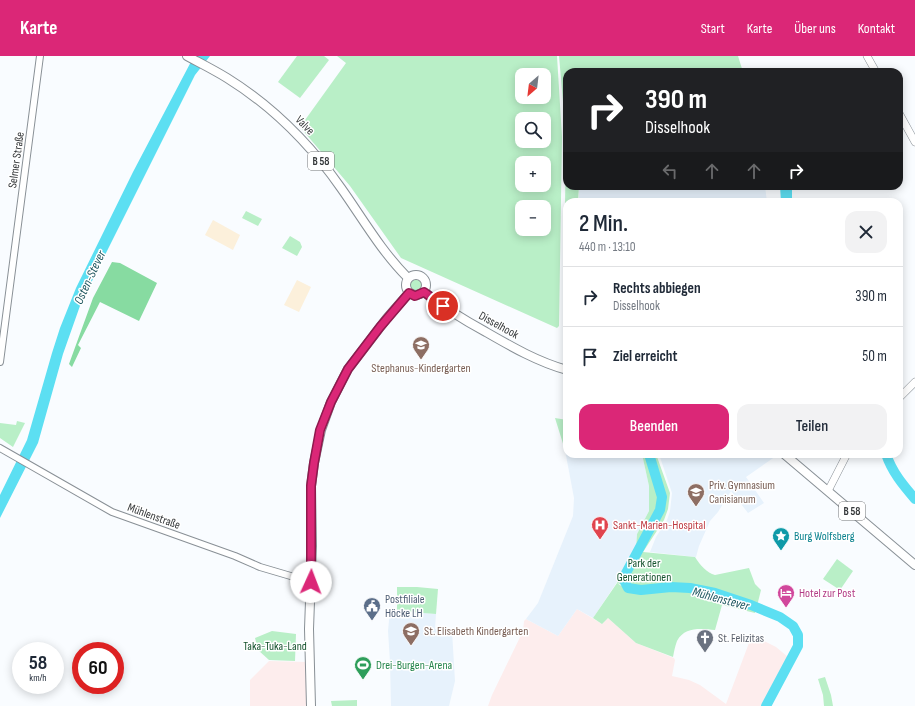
<!DOCTYPE html>
<html lang="de">
<meta charset="utf-8">
<style>
body{margin:0;font-family:"Sofia Sans Condensed",sans-serif;background:#f2f2f3;color:#1f2937;height:100vh;display:flex;flex-direction:column;font-size:15px;white-space:nowrap}
*{box-sizing:border-box;margin:0}
p{font-size:13px;color:#747a83}
.icon{flex:none;width:22px;height:22px;fill:none;stroke:currentColor;stroke-width:2;stroke-linecap:round;stroke-linejoin:round}
.map{position:relative;flex:1;overflow:hidden}
.sheet{position:absolute;left:563px;top:142px;width:340px;height:260px;display:flex;flex-direction:column;background:#fff;border-radius:12px;box-shadow:0 2px 10px #0003}
.sheet>*{flex:none}
.banner{position:absolute;left:563px;top:12px;width:340px;height:122px;border-radius:12px;box-shadow:0 2px 10px #0003;background:#202124;color:#fff;overflow:hidden}
.needle{width:26px;rotate:208deg}
.buttons{position:absolute;left:515px;top:12px;display:grid;gap:8px}
.buttons a{display:grid;place-items:center;width:36px;height:36px;border-radius:8px;background:#fff;box-shadow:0 2px 10px #0003;font-size:20px}
.speed{position:absolute;left:12px;top:586px;display:flex;gap:8px;font-size:20px;font-weight:700;text-align:center}
.speed>*{display:grid;place-content:center;width:52px;height:52px;border-radius:50%;background:#fff;box-shadow:0 2px 10px #0003;line-height:1}
.speed small{font-size:10px;font-weight:400}
.speed .limit{border:6px solid #d22;background:#fff;color:#111}
.pin{position:absolute;display:grid;place-items:center;width:34px;height:34px;color:#fff;margin:-17px;border:2px solid #fff;border-radius:50%;box-shadow:0 1px 4px #0007}
.me{position:absolute;width:44px;margin:-22px;rotate:2deg;stroke-linejoin:round;filter:drop-shadow(0 0 3px #0008)}
.turn{display:flex;align-items:center;gap:14px;height:84px;padding:0 16px;font-size:18px}
.turn .icon{width:52px;height:52px;stroke-width:2.5}
.turn b{display:block;font-size:28px;line-height:34px}
.lanes{display:flex;align-items:center;height:38px;padding:0 16px;background:#0003;justify-content:center;gap:20px;direction:ltr}
.lanes .off{opacity:.35}
.round{display:grid;place-items:center;flex:none;width:42px;height:42px;border-radius:12px;background:#f2f2f3}
.headline{display:flex;align-items:center;justify-content:space-between;height:68px;padding:0 16px}
h1{font-size:24px;font-weight:600;line-height:30px}
.button{display:flex;gap:8px;margin-top:auto;padding:8px 16px}
.button a{flex:1;height:46px;border-radius:12px;background:#db2777;color:#fff;font-size:16px;font-weight:600;line-height:46px;text-align:center}
.button a+a{background:#f2f2f3;color:#1f2937}
ul{padding:0;list-style:none}
li{display:flex;align-items:center;gap:12px;height:60px;padding:0 16px;border-top:1px solid #e0e1e3}
li div{flex:1}
li b{display:block;font-size:15px}
li em{font-style:normal}
header{display:flex;align-items:center;gap:24px;box-sizing:border-box;height:56px;padding:0 20px;background:#db2777;color:#fff}
header strong{font-size:19px}
nav{display:flex;gap:22px;margin-inline-start:auto;font-size:14px}
.map>svg:first-child{display:block}
.commercial{fill:#fdeded}
.industrial{fill:#fcf0db}
.built{fill:#e7f2fc}
.green{fill:#b9efc7;fill-rule:evenodd}
.forest{fill:#87dba1}
.water{fill:#5cdff2}
.lines{fill:none;stroke-linecap:round;stroke-linejoin:round}
.river{stroke:#5cdff2;stroke-width:10}
.tertiary-casing{stroke:#899096;stroke-width:8}
.secondary-casing{stroke:#899096;stroke-width:8}
.primary-casing{stroke:#899096;stroke-width:10}
.tertiary{stroke:#fff;stroke-width:6}
.secondary{stroke:#fff;stroke-width:7}
.primary{stroke:#fff;stroke-width:8}
.route-casing{stroke:#8e194d;stroke-width:10}
.route{stroke:#db2777;stroke-width:7}
.labels{text-anchor:middle;stroke-width:3;stroke-linejoin:round;paint-order:stroke}
.shield{fill:#fff;stroke:#727476;stroke-width:1}
.shield-label{font-size:11px;font-weight:bold;fill:#36393b}
.street-label{font-size:12px;fill:#36393b;stroke:#fff}
.education-label{font-size:12px;fill:#785e54;stroke:#fff;text-anchor:start}
.health-label{font-size:12px;fill:#be3a42;stroke:#fff;text-anchor:start}
.culture-label{font-size:12px;fill:#0d838f;stroke:#fff;text-anchor:start}
.park-label{font-size:12px;fill:#14522d;stroke:#fff}
.hotel-label{font-size:12px;fill:#b23c85;stroke:#fff;text-anchor:start}
.service-label{font-size:12px;fill:#4e5e75;stroke:#fff;text-anchor:start}
.worship-label{font-size:12px;fill:#5b616d;stroke:#fff;text-anchor:start}
.leisure-label{font-size:12px;fill:#27864d;stroke:#fff;text-anchor:start}
.water-label{font-size:13px;font-style:italic;fill:#205860;stroke:#fff}
</style>
<header>
<strong>Karte</strong>
<nav><a>Start</a><a>Karte</a><a>Über uns</a><a>Kontakt</a></nav>
</header>
<div class="map">
<svg width="915" height="650" viewBox="0 0 915 650">
<rect width="100%" height="100%" fill="#f9fcff"/>
<g class="commercial">
<polygon points="577,553 602,568 608,562 636,587 674,602 675,604 672,620 689,624 700,629 726,648 752,579 776,591 788,601 763,650 488,650 492,639 523,575 524,565 526,563 558,580"/>
<polygon points="269,605 307,606 309,650 250,650 250,624"/>
</g>
<g class="industrial">
<polygon points="213,164 240,179 233,194 205,179"/>
<polygon points="297,224 311,231 299,256 284,249"/>
</g>
<g class="built">
<polygon points="579,130 765,130 767,146 579,146"/>
<polygon points="565,394 567,394 567,398 642,398 649,430 649,455 637,478 636,493 617,526 593,562 577,553 558,580 526,563 538,547 573,460 574,442"/>
<polygon points="659,398 779,398 746,421 764,447 748,457 731,435 718,456 710,465 699,490 696,501 650,496 656,481 667,464 670,455 672,437"/>
<polygon points="390,554 436,558 435,573 452,575 455,625 449,650 391,650 390,606 388,575"/>
</g>
<g class="green">
<polygon points="297,0 324,0 329,4 300,42 278,26"/>
<path d="M337,0H557L562,81L559,270L557,272L401,202L350,130L300,71L346,7ZM522,19H544V41H522ZM522,63H544V85H522ZM522,107H544V129H522ZM522,151H544V173H522Z"/>
<polygon points="559,0 738,0 743,16 567,16 567,80 566,80"/>
<polygon points="566,82 567,130 579,130 578,146 567,146 567,218 564,219"/>
<polygon points="246,155 262,163 258,170 242,162"/>
<polygon points="290,180 300,186 302,191 297,200 282,192"/>
<circle cx="416" cy="229" r="7"/>
<polygon points="555,362 567,364 567,394 565,394"/>
<polygon points="17,365 25,367 13,391 0,382 0,367 16,369"/>
<path d="M642,398H656L670,437L668,453L664,464L643,496L695,501C700,509 707,517 715,519L749,512L755,528L761,534L757,550L715,536L691,531L670,529L641,533L628,531L617,527C635,540 650,534 670,533C677,532 685,533 691,534C714,537 735,545 756,552L755,557L722,549L715,574C702,573 685,570 677,585C675,590 674,596 673,601L636,587L608,562L602,568L593,562L617,527L636,493L637,478L649,455V430Z"/>
<polygon points="837,503 853,515 840,534 823,523"/>
<polygon points="397,531 417,531 438,533 436,558 397,555"/>
<polygon points="272,575 296,578 295,605 269,604 258,594 255,582"/>
<polygon points="825,621 831,639 833,650 824,650 823,639 818,623"/>
<polygon points="357,644 357,650 332,650 331,645"/>
</g>
<polygon class="forest" points="112,206 120,207 157,227 139,265 100,246 78,289 81,292 72,311 69,308 93,242"/>
<g class="water">
<polygon points="194,0 210,0 195,19 81,247 63,298 38,387 0,462 0,439 27,384 52,297 60,272 76,232 133,116"/>
<polygon points="780,130 792,130 792,146 781,146"/>
</g>
<g class="lines">
<g class="river">
<polyline points="649,398 662,441 660,454 626,517 624,524 628,532 641,534 671,531 690,532 715,537 751,549 780,561 793,570 798,579 798,590 766,650"/>
<path d="M886,398C892,416 903,429 915,443"/>
</g>
<g class="tertiary-casing">
<g id="tertiary">
<polyline points="0,306 40,0"/>
<polyline points="0,392 112,456 235,500 260,511 311,526"/>
</g>
</g>
<g class="secondary-casing">
<g id="secondary">
<polyline points="867,0 876,16"/>
<polyline points="899,57 915,86"/>
<polyline points="899,342 915,326"/>
<polyline points="828,435 847,398"/>
</g>
</g>
<g class="primary-casing">
<g id="primary">
<path d="M187,0C200,7 214,14 227,22C272,50 310,88 341,132C363,163 381,195 408,222"/>
<circle cx="416" cy="229" r="10"/>
<path d="M424,236C443,251 464,264 486,276C512,291 538,306 567,314"/>
<polyline points="784,398 915,509"/>
<polyline points="311,650 309,573 312,490 311,430 314,407 321,374 331,346 348,313 387,262 409,237"/>
</g>
</g>
<use href="#tertiary" class="tertiary"/>
<use href="#secondary" class="secondary"/>
<use href="#primary" class="primary"/>
</g>
<g class="lines">
<g class="route-casing">
<polyline id="route" points="311,526 311,430 314,407 320,374 331,346 348,313 380,271 409,237 415,240 424,236 443,250"/>
</g>
<use href="#route" class="route"/>
</g>
<defs>
<g id="school-pin" transform="scale(0.9)"><path d="M0 17L-7.5 6A9.5 9.5 0 1 1 7.5 6Z" fill="#8d6e63" stroke="#fff"/><path d="M0-5L7-2L0 1L-7-2ZM-4 1L0 2.5L4 1V4Q0 6-4 4Z" fill="#fff"/></g>
<g id="hospital-pin" transform="scale(0.9)"><path d="M0 17L-7.5 6A9.5 9.5 0 1 1 7.5 6Z" fill="#e0444e" stroke="#fff"/><path d="M-5-5h3v3.5h4V-5h3V5h-3V1.5h-4V5h-3Z" fill="#fff"/></g>
<g id="sight-pin" transform="scale(0.9)"><path d="M0 17L-7.5 6A9.5 9.5 0 1 1 7.5 6Z" fill="#0f9aa8" stroke="#fff"/><path d="M0-6L1.8-2.2L6-1.7L2.9 1.2L3.7 5.4L0 3.3L-3.7 5.4L-2.9 1.2L-6-1.7L-1.8-2.2Z" fill="#fff"/></g>
<g id="hotel-pin" transform="scale(0.9)"><path d="M0 17L-7.5 6A9.5 9.5 0 1 1 7.5 6Z" fill="#d1479c" stroke="#fff"/><path d="M-6-4.5h1.5V1H6V5H4.5V3h-9V5H-6ZM-4 0a1.8 1.8 0 1 1 3.6 0ZM.5 0V-2.5h3Q6-2.5 6 0Z" fill="#fff"/></g>
<g id="civic-pin" transform="scale(0.9)"><path d="M0 17L-7.5 6A9.5 9.5 0 1 1 7.5 6Z" fill="#5c6f8a" stroke="#fff"/><path d="M-.6-6.5H3V-4.5H.6V-3L4-1V1h2V6H-6V1h2V-1L-.6-3ZM-1.2 2.5V6h2.4V2.5Z" fill="#fff"/></g>
<g id="church-pin" transform="scale(0.9)"><path d="M0 17L-7.5 6A9.5 9.5 0 1 1 7.5 6Z" fill="#6b7280" stroke="#fff"/><path d="M-1.2-6h2.4v3.5h3.3v2.4h-3.3V6h-2.4V-.1h-3.3v-2.4h3.3Z" fill="#fff"/></g>
<g id="stadium-pin" transform="scale(0.9)"><path d="M0 17L-7.5 6A9.5 9.5 0 1 1 7.5 6Z" fill="#2e9e5b" stroke="#fff"/><path d="M0-5a6.5 5 0 1 0 0 10a6.5 5 0 1 0 0-10ZM-3.5-1.8h7v3.6h-7Z" fill="#fff"/></g>
</defs>
<g fill-rule="evenodd">
<use href="#school-pin" x="421" y="289"/>
<use href="#school-pin" x="696" y="436"/>
<use href="#hospital-pin" x="600" y="469"/>
<use href="#sight-pin" x="781" y="480"/>
<use href="#hotel-pin" x="786" y="537"/>
<use href="#civic-pin" x="372" y="550"/>
<use href="#school-pin" x="411" y="575"/>
<use href="#church-pin" x="705" y="582"/>
<use href="#stadium-pin" x="363" y="609"/>
</g>
<g class="labels">
<g class="shield">
<rect x="308" y="96" width="26" height="18" rx="3"/>
<rect x="839" y="446" width="26" height="18" rx="3"/>
</g>
<g class="shield-label">
<text x="321" y="109">B 58</text>
<text x="852" y="459">B 58</text>
</g>
<g class="street-label">
<text transform="translate(305 69) rotate(46)" y="4">Valve</text>
<text transform="translate(16 104) rotate(-82)" y="4">Selmer Straße</text>
<text transform="translate(499 269) rotate(29)" y="4">Disselhook</text>
<text transform="translate(154 460) rotate(20)" y="4">Mühlenstraße</text>
</g>
<g class="education-label">
<text x="421" y="316" text-anchor="middle">Stephanus-Kindergarten</text>
<text x="709" y="433">Priv. Gymnasium<tspan x="709" dy="14">Canisianum</tspan></text>
<text x="424" y="579">St. Elisabeth Kindergarten</text>
</g>
<g class="health-label">
<text x="613" y="473">Sankt-Marien-Hospital</text>
</g>
<g class="culture-label">
<text x="794" y="484">Burg Wolfsberg</text>
</g>
<g class="park-label">
<text x="644" y="511">Park der<tspan x="644" dy="14">Generationen</tspan></text>
<text x="275" y="594">Taka-Tuka-Land</text>
</g>
<g class="hotel-label">
<text x="799" y="541">Hotel zur Post</text>
</g>
<g class="service-label">
<text x="385" y="547">Postfiliale<tspan x="385" dy="14">Höcke LH</tspan></text>
</g>
<g class="worship-label">
<text x="718" y="586">St. Felizitas</text>
</g>
<g class="leisure-label">
<text x="376" y="613">Drei-Burgen-Arena</text>
</g>
<g class="water-label">
<text transform="translate(89 221) rotate(-65)" y="5">Osten-Stever</text>
<text transform="translate(721 542) rotate(15)" y="5">Mühlenstever</text>
</g>
</g>
</svg>
<div class="buttons">
<a><svg class="needle" viewBox="-14 -14 28 28"><path d="M0-13l5 13h-10z" fill="#e53935"/><path d="M0 13l5-13h-10z" fill="#747a83"/></svg></a>
<a><svg class="icon" aria-label="search" viewBox="0 0 24 24"><circle cx="10" cy="10" r="6"/><path d="M15 15l6 6"/></svg></a>
<a>+</a>
<a>−</a>
</div>
<div class="speed"><div>58<small>km/h</small></div><div class="limit">60</div></div>
<div class="pin" style="left:443px;top:250px;background:#d93025"><svg class="icon" aria-label="arrive" viewBox="0 0 24 24"><path d="M6 21V4h12l-3 4 3 4H6"/></svg></div>
<svg class="me" style="left:311px;top:526px" viewBox="-20 -20 40 40"><circle r="19" fill="#fff"/><path d="M0-13L10 11 0 6-10 11z" fill="#db2777"/></svg>
<div class="banner">
<div class="turn"><svg class="icon" aria-label="right" viewBox="0 0 24 24"><path d="M7 20v-9h11M14 6l5 5-5 5"/></svg><div><b>390 m</b>Disselhook</div></div>
<div class="lanes"><svg class="icon off" aria-label="left" viewBox="0 0 24 24"><path d="M17 20v-9H6M10 6l-5 5 5 5"/></svg><svg class="icon off" aria-label="ahead" viewBox="0 0 24 24"><path d="M12 20V5M6 11l6-6 6 6"/></svg><svg class="icon off" aria-label="ahead" viewBox="0 0 24 24"><path d="M12 20V5M6 11l6-6 6 6"/></svg><svg class="icon" aria-label="right" viewBox="0 0 24 24"><path d="M7 20v-9h11M14 6l5 5-5 5"/></svg></div>
</div>
<section class="sheet">
<div class="headline"><div><h1>2 Min.</h1><p>440 m · 13:10</p></div><a class="round"><svg class="icon" aria-label="close" viewBox="0 0 24 24"><path d="M6 6l12 12M18 6L6 18"/></svg></a></div>
<ul>
<li><svg class="icon" aria-label="right" viewBox="0 0 24 24"><path d="M7 20v-9h11M14 6l5 5-5 5"/></svg><div><b>Rechts abbiegen</b><p>Disselhook</p></div><em>390 m</em></li>
<li><svg class="icon" aria-label="arrive" viewBox="0 0 24 24"><path d="M6 21V4h12l-3 4 3 4H6"/></svg><div><b>Ziel erreicht</b></div><em>50 m</em></li>
</ul>
<div class="button"><a>Beenden</a><a>Teilen</a></div>
</section>
</div>
